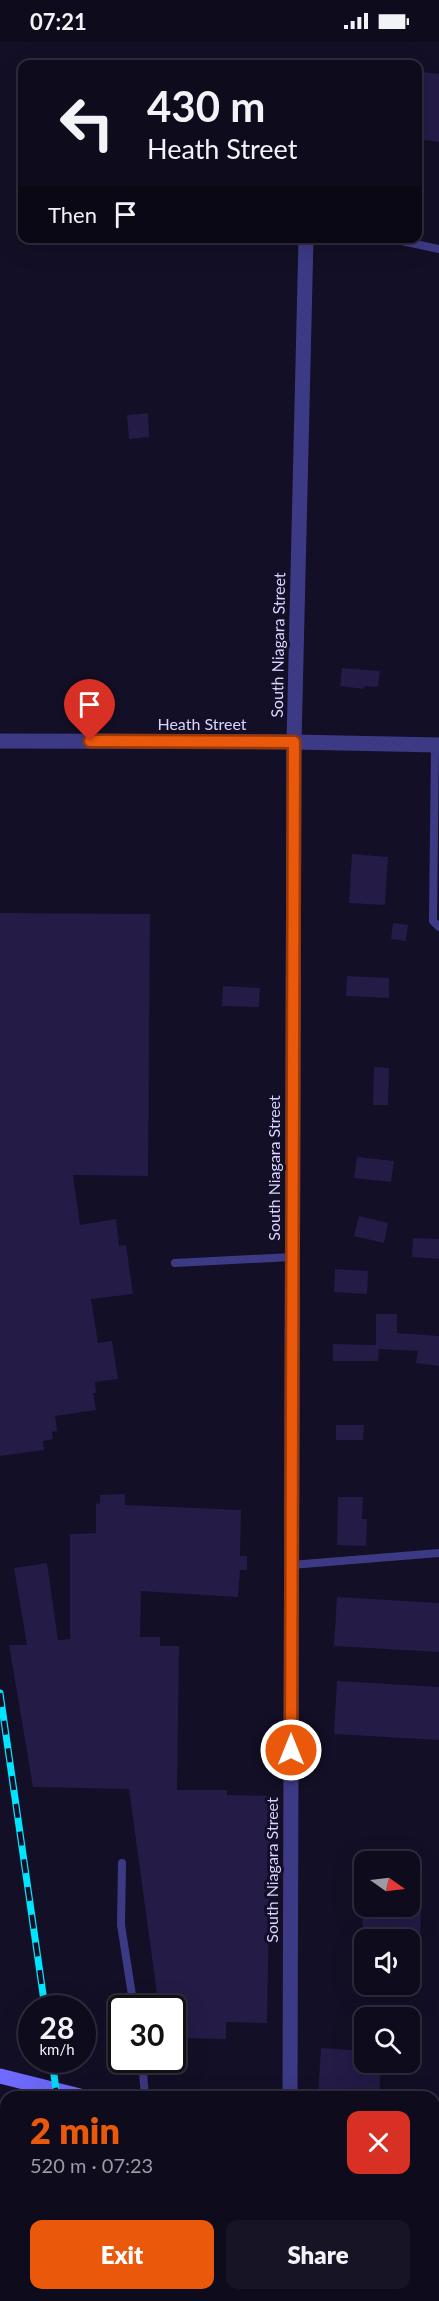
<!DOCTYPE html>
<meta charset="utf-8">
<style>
body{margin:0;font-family:Lato,sans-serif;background:#171425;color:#f1f3f6;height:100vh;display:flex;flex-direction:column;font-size:22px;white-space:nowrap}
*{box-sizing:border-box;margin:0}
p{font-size:20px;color:#9b9ba3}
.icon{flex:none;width:33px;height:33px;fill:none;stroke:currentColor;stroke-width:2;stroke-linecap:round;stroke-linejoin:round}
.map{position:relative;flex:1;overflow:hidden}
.drawer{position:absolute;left:0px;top:2049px;width:440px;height:210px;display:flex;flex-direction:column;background:#0e0b1c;border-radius:18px 18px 0 0;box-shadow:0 6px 24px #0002,0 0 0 2px #2e2b3b}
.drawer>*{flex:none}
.banner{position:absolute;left:18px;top:18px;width:404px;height:183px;border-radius:12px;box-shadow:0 6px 24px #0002,0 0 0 2px #2e2b3b;background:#0e0b1c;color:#f1f3f6;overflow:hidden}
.needle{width:39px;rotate:104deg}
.fabs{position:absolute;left:354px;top:1809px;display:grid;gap:12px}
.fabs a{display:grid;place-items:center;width:66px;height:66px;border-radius:12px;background:#0e0b1c;box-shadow:0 6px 24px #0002,0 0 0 2px #2e2b3b;font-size:30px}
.speed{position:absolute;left:18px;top:1953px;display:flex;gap:12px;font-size:30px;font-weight:700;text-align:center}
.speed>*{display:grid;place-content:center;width:78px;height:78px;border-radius:50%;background:#0e0b1c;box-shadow:0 6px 24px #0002,0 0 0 2px #2e2b3b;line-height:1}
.speed small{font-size:15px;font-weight:400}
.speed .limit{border:3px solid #111;border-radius:9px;background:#fff;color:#111}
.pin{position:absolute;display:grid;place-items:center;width:51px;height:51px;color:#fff;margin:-62px -26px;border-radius:50% 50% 50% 0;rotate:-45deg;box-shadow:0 0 6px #0007}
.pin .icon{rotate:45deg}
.me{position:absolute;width:66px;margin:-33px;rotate:0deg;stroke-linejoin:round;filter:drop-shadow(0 0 4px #0008)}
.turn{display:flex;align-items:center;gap:21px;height:126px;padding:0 30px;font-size:27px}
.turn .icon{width:78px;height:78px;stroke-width:2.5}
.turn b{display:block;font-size:42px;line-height:51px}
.then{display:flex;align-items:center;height:57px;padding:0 30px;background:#0003;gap:12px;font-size:22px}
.round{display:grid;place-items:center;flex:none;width:63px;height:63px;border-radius:12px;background:#171425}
.head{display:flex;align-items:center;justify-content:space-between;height:102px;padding:0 30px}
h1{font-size:36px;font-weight:800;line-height:45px;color:#ea580c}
.action{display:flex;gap:12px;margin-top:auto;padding:12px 30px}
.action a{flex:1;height:69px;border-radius:12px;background:#ea580c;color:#fff;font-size:24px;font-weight:800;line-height:69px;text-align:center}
.action a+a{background:#171425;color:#f1f3f6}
.status{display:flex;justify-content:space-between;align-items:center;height:42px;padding:0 30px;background:#0e0b1c;direction:ltr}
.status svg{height:16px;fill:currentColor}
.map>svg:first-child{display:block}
.building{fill:#241b47}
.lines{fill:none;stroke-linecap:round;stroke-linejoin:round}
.lane{stroke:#3d3a85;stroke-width:8}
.street{stroke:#3d3a85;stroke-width:15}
.secondary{stroke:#6f6bff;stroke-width:15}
.rail-casing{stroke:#00e5ff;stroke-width:7}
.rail{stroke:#130f26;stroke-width:4.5;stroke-dasharray:14;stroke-linecap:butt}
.route-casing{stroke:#983908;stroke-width:15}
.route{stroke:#ea580c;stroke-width:10}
.labels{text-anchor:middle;stroke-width:6;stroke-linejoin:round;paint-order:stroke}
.street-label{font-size:16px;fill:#d9d4ff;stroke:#130f26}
</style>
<div class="status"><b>07:21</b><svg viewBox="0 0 49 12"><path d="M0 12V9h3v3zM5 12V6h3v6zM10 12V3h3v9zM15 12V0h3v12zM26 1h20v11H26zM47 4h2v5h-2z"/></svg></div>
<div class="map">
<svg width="439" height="2259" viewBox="0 0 439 2259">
<rect width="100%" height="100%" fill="#130f26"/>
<g class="building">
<polygon points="417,29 439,32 439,100 417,97"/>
<polygon points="148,371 149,395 129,397 127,373"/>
<polygon points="342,626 380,629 378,645 365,644 364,647 340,644"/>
<polygon points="352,812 388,815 385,863 349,861"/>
<polygon points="0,871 150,872 148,1134 73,1133 80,1183 116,1177 119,1204 126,1203 133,1252 91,1257 98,1301 112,1299 118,1337 95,1340 96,1351 93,1351 96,1368 55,1374 57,1389 52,1390 53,1397 43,1399 44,1408 0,1414"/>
<polygon points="393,881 408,883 406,899 391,897"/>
<polygon points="347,934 389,936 389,956 346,954"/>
<polygon points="223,944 260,946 259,965 222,964"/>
<polygon points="374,1025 389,1026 388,1063 373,1063"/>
<polygon points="357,1115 394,1119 391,1140 354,1136"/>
<polygon points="359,1174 388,1181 384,1201 354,1194"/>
<polygon points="413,1196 439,1197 439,1217 412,1215"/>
<polygon points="335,1227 368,1229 367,1252 334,1250"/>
<polygon points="376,1272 397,1272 397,1291 439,1294 439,1324 416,1321 418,1309 379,1307 378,1319 333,1319 333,1302 376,1303"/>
<polygon points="336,1383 364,1383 363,1398 336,1398"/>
<polygon points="125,1452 125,1463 241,1468 240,1514 247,1514 247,1528 240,1528 238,1555 141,1549 140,1595 160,1595 160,1604 179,1604 177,1748 227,1748 227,1753 271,1754 267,1981 226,1980 226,1997 172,1996 172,1966 159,1966 129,1747 33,1745 9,1603 27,1603 14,1526 47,1521 58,1598 70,1597 70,1492 96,1491 96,1462 100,1461 100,1453"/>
<polygon points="338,1455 363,1455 362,1477 367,1477 366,1504 337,1503"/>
<polygon points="337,1555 439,1561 439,1610 334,1604"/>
<polygon points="337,1639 439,1645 439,1698 334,1692"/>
<polygon points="363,1864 421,1864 420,1898 362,1898"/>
<polygon points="321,2006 364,2009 364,2020 381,2020 379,2055 318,2055"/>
</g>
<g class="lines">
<g class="lane">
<polyline points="388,196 439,207"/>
<polyline points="435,703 433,879 439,885"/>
<polyline points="175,1221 292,1215"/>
<polyline points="291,1523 439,1511"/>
<polyline points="122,1821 121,1883 134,1966"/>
<polyline points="142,2018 145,2055"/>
</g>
<g class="street">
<polyline points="0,699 294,700 439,703"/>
<polyline points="290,2055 294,700 306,196"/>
<polyline points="286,2259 287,2253"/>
</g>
<g class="secondary">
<polyline points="0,2034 84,2055"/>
<polyline points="434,2137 439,2138"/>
</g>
<g class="rail-casing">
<g id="rail">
<polyline points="0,1651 45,1966"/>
<polyline points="52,2018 57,2055"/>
<polyline points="85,2253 85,2259"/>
</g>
</g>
<use href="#rail" class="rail"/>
</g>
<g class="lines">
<g class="route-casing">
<polyline id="route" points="90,699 294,700 291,1708"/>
</g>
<use href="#route" class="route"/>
</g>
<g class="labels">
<g class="street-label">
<text transform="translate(278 603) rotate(-89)" y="6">South Niagara Street</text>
<text x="202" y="688">Heath Street</text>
<text transform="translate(274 1126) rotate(-90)" y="6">South Niagara Street</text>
<text transform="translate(272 1828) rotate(-90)" y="6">South Niagara Street</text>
</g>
</g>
</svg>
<div class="fabs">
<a><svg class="needle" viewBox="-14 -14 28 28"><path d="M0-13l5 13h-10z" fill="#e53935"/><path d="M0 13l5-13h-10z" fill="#9b9ba3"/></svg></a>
<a><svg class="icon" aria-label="sound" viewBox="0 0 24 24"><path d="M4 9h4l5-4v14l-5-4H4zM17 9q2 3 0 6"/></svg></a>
<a><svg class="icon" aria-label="search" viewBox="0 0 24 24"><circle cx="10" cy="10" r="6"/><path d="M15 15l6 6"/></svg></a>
</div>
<div class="speed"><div>28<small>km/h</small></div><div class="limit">30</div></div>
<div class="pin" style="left:90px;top:699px;background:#d93025"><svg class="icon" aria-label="arrive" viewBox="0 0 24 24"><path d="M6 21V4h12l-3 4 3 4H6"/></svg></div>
<svg class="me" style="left:291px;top:1708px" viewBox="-20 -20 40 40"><circle r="17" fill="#ea580c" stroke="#fff" stroke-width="3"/><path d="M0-11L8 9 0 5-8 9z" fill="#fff"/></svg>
<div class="banner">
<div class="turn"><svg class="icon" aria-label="left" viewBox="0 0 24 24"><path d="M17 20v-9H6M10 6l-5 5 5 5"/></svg><div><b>430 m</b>Heath Street</div></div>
<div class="then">Then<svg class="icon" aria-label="arrive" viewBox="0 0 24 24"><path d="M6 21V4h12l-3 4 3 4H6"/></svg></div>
</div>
<section class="drawer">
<div class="head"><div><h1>2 min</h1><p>520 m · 07:23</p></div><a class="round" style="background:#d93025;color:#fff"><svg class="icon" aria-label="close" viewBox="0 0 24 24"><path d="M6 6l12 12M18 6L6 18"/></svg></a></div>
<div class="action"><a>Exit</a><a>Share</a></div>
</section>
</div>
